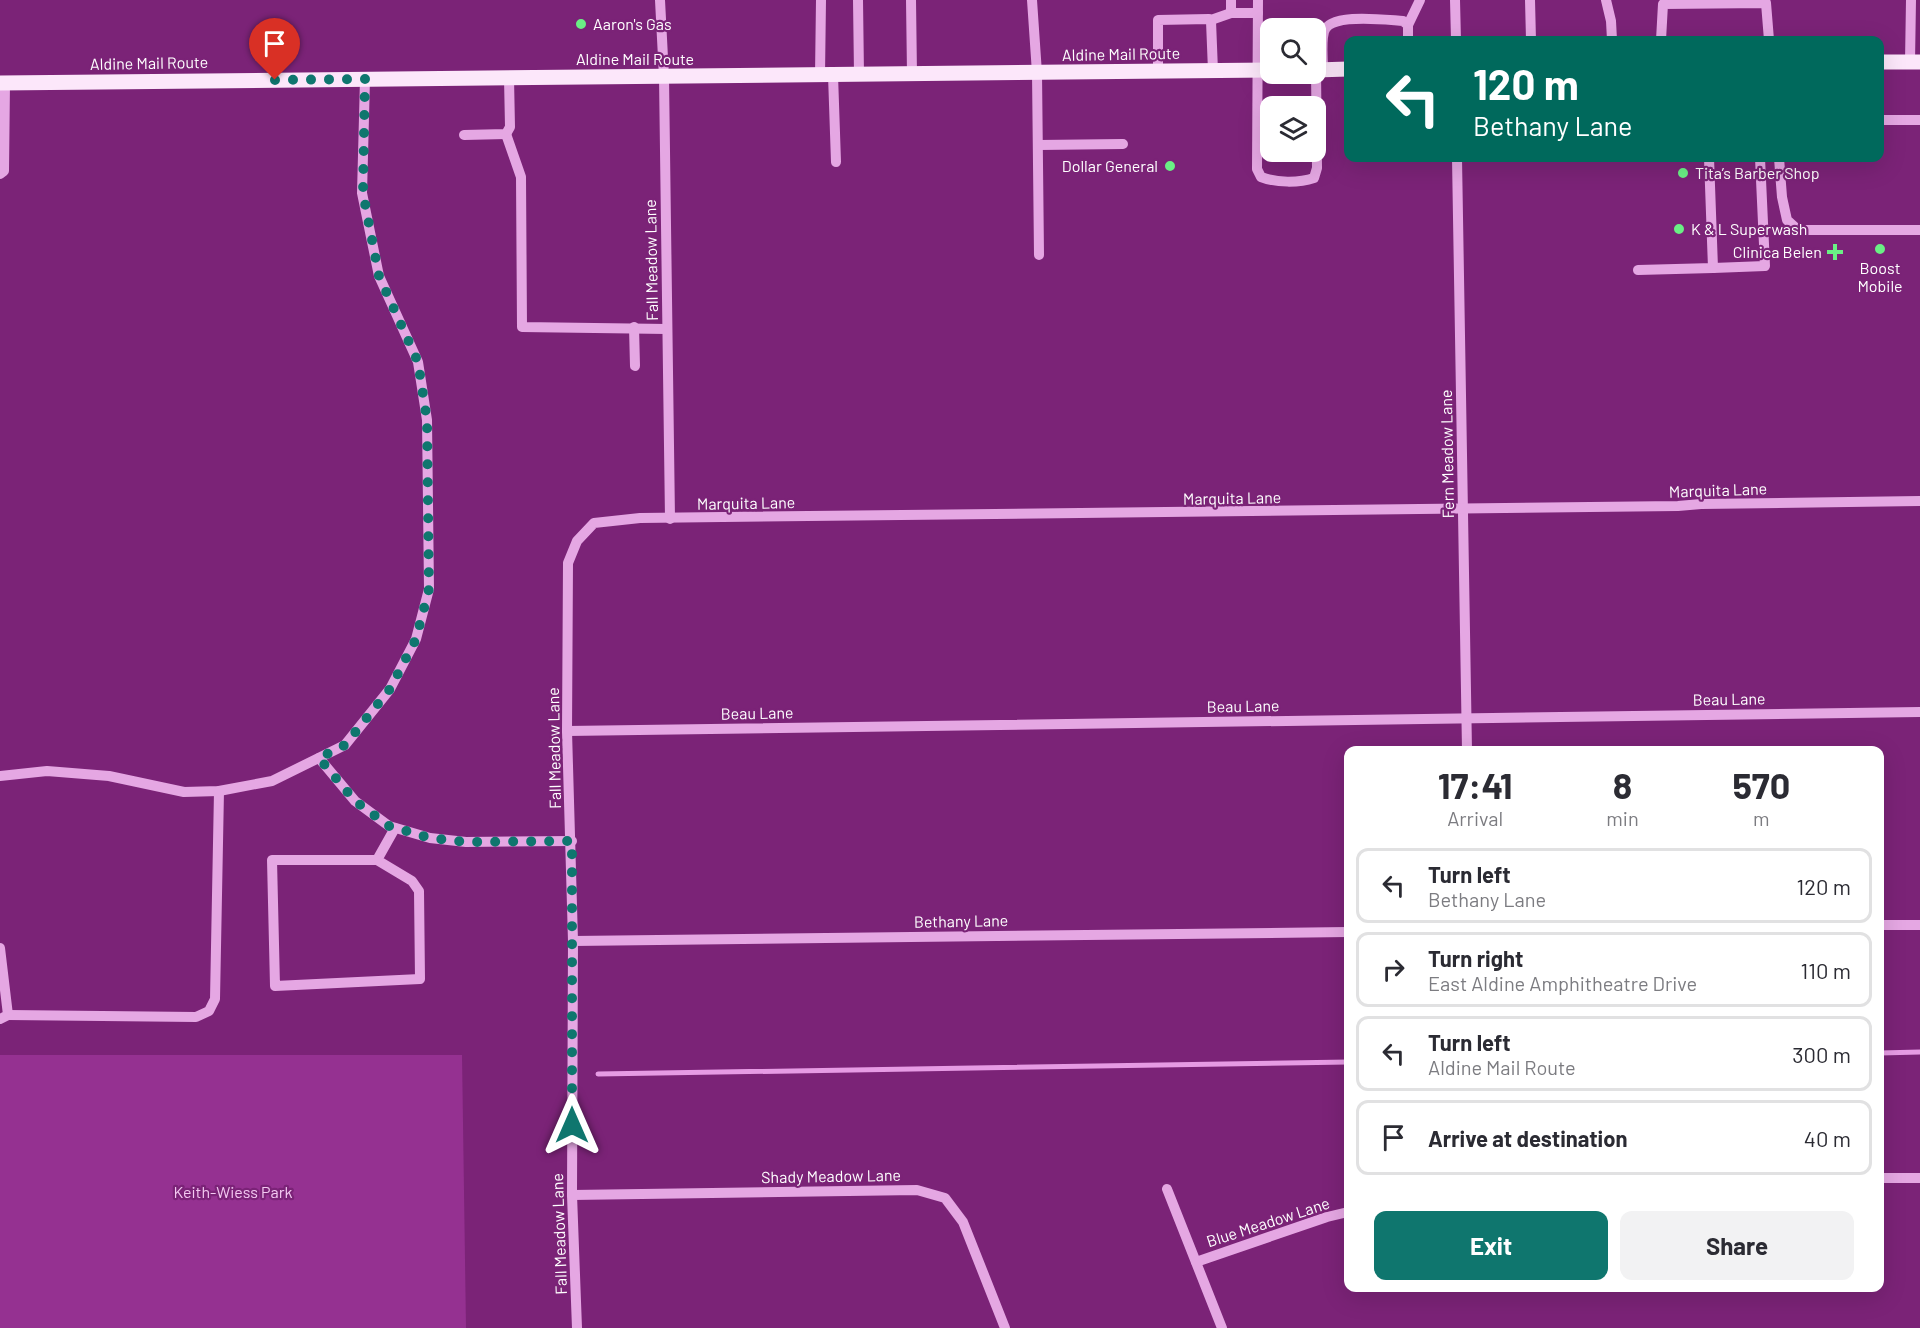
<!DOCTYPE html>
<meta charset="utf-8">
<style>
body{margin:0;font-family:Barlow,sans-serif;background:#f2f2f3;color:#2b2b33;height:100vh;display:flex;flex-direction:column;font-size:22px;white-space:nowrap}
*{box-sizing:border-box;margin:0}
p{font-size:20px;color:#7c7c81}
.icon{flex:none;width:33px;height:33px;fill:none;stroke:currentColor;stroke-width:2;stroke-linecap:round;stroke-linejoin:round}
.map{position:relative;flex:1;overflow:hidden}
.panel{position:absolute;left:1344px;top:746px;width:540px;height:546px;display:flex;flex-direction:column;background:#fff;border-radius:12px;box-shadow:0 6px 24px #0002}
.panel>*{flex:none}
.top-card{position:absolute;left:1344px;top:36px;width:540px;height:126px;border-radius:12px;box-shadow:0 6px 24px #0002;background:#00695c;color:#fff;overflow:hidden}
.fabs{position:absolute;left:1260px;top:18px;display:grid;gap:12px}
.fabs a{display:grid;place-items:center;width:66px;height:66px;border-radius:12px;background:#fff;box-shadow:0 6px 24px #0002;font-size:30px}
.pin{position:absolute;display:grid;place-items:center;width:51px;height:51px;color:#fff;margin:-62px -26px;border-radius:50% 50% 50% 0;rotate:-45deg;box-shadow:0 0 6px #0007}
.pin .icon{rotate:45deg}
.me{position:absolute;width:66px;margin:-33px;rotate:0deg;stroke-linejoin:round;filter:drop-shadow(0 0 4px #0008)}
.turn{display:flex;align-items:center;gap:21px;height:126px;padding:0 30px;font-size:27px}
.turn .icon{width:78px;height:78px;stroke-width:2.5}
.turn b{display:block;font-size:42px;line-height:51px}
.eta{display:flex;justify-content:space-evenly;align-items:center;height:102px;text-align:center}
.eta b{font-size:36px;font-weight:700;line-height:42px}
.cta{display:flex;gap:12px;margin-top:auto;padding:12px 30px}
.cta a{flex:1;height:69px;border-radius:12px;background:#0f766e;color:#fff;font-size:24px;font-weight:700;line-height:69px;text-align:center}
.cta a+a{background:#f2f2f3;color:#2b2b33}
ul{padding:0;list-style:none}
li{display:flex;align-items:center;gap:18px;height:75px;margin:0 12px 9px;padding:0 18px;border:3px solid #e1e1e2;border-radius:12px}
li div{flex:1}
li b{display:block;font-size:22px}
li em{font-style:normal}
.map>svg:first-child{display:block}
.green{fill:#953191}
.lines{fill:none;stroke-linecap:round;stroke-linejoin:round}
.stream{stroke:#e69be4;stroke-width:5}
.minor{stroke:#e5a7e3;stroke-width:10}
.major{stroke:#fce7fa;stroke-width:15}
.route{stroke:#0f766e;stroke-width:10;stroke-dasharray:0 18}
.poi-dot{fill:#6aef85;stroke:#7b2377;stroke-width:2}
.labels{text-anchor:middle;stroke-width:4.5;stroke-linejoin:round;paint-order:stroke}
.poi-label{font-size:16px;fill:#fff;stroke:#7b2377;text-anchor:start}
.street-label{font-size:16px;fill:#fff;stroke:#7b2377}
.park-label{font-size:16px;fill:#f4caf2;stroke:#7b2377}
</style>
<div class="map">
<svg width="1920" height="1328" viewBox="0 0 1920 1328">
<rect width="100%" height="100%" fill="#7b2377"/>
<polygon class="green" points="0,1055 462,1055 466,1328 0,1328"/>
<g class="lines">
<g class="stream">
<polyline points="1880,1053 1920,1052"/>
<polyline points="598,1074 1348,1062"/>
</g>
<g class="minor">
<polyline points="660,0 664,77 670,519"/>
<polyline points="858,0 859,74"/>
<polyline points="911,0 912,74"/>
<polyline points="1032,0 1037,73 1039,255"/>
<polyline points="1231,0 1231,13"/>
<path d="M1258,0L1257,169L1261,177C1276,183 1299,183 1314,178L1317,168L1316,70"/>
<polyline points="1455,0 1456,40"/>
<polyline points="1530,0 1531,40"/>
<polyline points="1606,0 1611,21 1612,40"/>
<polyline points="1211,20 1231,13 1258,13"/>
<polyline points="1408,25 1420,0"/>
<polyline points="1661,40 1663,4 1766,3 1769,40"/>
<polyline points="1910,62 1911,0"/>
<path d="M1323,70C1323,58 1321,43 1324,32C1329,12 1386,20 1403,21L1408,25V40"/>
<polyline points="1158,71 1158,20 1209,19 1211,21 1213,71"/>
<polyline points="820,75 821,0"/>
<polyline points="833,75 836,162"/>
<polyline points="1880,120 1920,120"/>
<polyline points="506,134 521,177 522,327 667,329"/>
<polyline points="464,135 506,134 510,127 509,78"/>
<polyline points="1039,145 1123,144"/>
<polyline points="1457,158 1467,750"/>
<polyline points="1779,158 1782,197 1787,220 1798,230 1920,230"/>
<polyline points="0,174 4,171 5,83"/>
<polyline points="1713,268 1765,266 1760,158"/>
<polyline points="1638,270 1713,268 1709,158"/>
<polyline points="634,327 635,366"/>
<polyline points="567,731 1920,712"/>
<polyline points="319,758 355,801 389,826 430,838 466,842 572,841"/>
<polyline points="0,776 47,771 109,776 184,792 219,791 272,781 345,745 390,689 416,639 429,589 427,420 418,362 379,276 362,193 365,79"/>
<polyline points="377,860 412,881 419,891 420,979 275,986 272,860 377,860 395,828"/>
<polyline points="1880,925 1920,925"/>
<polyline points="573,941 1348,932"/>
<polyline points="0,948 8,1015 0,1019"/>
<polyline points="8,1015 196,1017 209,1011 215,999 219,791"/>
<polyline points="1880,1178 1920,1178"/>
<polyline points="1167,1189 1222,1328"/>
<polyline points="572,1195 917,1190 945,1198 963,1222 1005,1328"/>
<polyline points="1196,1262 1327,1217 1348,1212"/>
<polyline points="577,1328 572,1195 573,941 567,731 568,563 577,541 594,523 640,518 1678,506 1701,504 1920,501"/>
</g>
<g class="major">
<polyline points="1880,62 1920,62"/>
<polyline points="1316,70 1348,69"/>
<polyline points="0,83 1270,70"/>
</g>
</g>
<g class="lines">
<polyline class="route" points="275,80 365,79 363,193 379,276 418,362 427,420 429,589 416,639 390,689 345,745 319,758 355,801 389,826 430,838 466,842 572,841 572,1125"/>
</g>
<g class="poi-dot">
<circle cx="581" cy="24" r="6"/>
<circle cx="1170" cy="166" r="6"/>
<circle cx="1683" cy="173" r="6"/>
<circle cx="1679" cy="229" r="6"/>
<circle cx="1880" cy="249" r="6"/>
<path d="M1832 243h6v6h6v6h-6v6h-6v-6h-6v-6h6z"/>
</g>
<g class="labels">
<g class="poi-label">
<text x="593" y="30">Aaron's Gas</text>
<text x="1158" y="172" text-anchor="end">Dollar General</text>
<text x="1695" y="179">Tita’s Barber Shop</text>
<text x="1691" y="235">K &amp; L Superwash</text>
<text x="1822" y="258" text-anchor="end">Clinica Belen</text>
<text x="1880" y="274" text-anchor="middle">Boost<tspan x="1880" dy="18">Mobile</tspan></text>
</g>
<g class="street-label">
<text transform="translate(1121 54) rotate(-1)" y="6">Aldine Mail Route</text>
<text x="635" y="65">Aldine Mail Route</text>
<text transform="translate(149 63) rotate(-1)" y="6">Aldine Mail Route</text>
<text transform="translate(651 260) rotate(-91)" y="6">Fall Meadow Lane</text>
<text transform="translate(1447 454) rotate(-91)" y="6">Fern Meadow Lane</text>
<text transform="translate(1718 490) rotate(-2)" y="6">Marquita Lane</text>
<text transform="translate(1232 498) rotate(-1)" y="6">Marquita Lane</text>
<text transform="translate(746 503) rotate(-1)" y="6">Marquita Lane</text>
<text transform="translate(1729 699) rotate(-1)" y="6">Beau Lane</text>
<text transform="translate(1243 706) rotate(-1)" y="6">Beau Lane</text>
<text transform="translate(757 713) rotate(-1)" y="6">Beau Lane</text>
<text transform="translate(554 748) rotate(-91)" y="6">Fall Meadow Lane</text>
<text transform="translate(961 921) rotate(-1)" y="6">Bethany Lane</text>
<text transform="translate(831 1176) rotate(-1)" y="6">Shady Meadow Lane</text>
<text transform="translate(1268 1222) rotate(-18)" y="6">Blue Meadow Lane</text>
<text transform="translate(559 1234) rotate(-92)" y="6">Fall Meadow Lane</text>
</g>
<g class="park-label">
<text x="233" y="1198">Keith-Wiess Park</text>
</g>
</g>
</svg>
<div class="fabs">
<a><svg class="icon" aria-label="search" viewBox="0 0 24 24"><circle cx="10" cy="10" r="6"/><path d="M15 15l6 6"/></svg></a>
<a><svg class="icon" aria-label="layers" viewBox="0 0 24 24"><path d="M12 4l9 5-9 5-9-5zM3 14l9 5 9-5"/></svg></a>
</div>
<div class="pin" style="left:275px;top:80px;background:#d93025"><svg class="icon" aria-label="arrive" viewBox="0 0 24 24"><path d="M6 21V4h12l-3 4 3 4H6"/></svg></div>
<svg class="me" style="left:572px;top:1125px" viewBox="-20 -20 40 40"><path d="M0-17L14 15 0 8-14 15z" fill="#0f766e" stroke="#fff" stroke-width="4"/></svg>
<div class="top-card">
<div class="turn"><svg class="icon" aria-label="left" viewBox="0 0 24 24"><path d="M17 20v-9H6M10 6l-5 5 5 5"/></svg><div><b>120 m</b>Bethany Lane</div></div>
</div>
<section class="panel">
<div class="eta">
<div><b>17:41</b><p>Arrival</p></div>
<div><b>8</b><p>min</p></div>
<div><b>570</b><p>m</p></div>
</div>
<ul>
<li><svg class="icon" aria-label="left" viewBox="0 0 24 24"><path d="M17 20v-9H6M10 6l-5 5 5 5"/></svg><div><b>Turn left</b><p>Bethany Lane</p></div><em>120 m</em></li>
<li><svg class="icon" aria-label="right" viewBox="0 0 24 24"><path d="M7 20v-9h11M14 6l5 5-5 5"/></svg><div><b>Turn right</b><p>East Aldine Amphitheatre Drive</p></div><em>110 m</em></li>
<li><svg class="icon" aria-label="left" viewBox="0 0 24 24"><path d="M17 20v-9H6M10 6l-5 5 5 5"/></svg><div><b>Turn left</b><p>Aldine Mail Route</p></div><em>300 m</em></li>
<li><svg class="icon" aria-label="arrive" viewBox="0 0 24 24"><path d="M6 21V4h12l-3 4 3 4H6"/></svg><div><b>Arrive at destination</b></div><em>40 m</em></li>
</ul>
<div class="cta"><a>Exit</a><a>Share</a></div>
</section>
</div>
